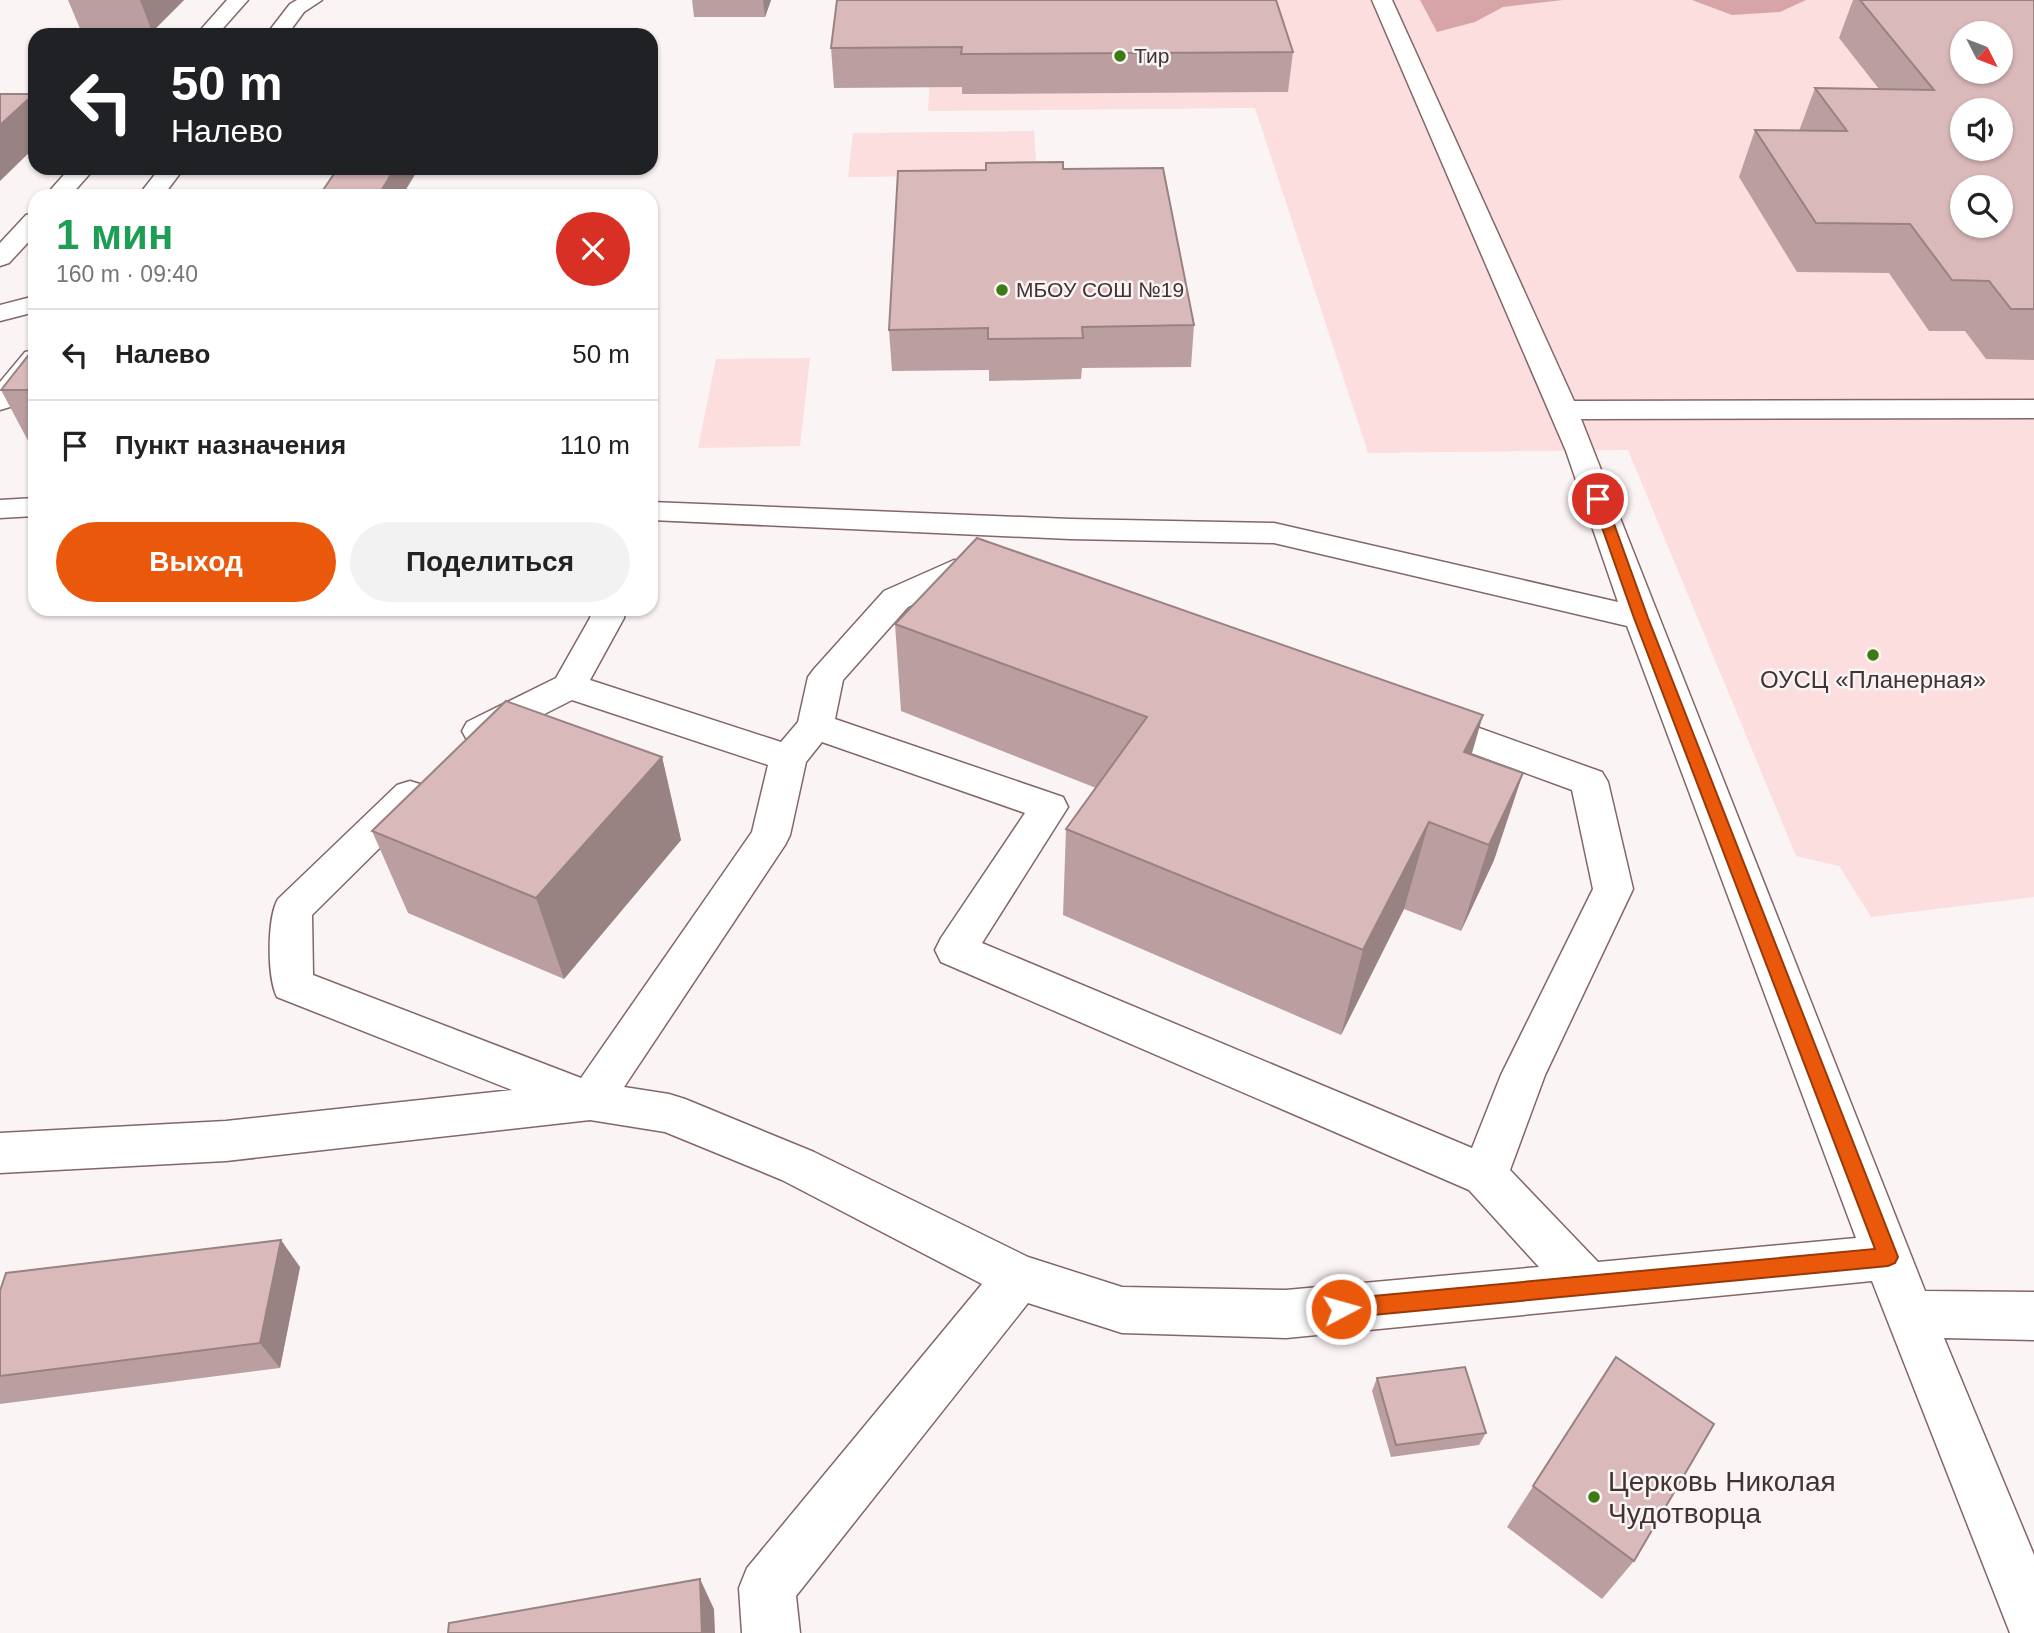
<!DOCTYPE html>
<html lang="ru">
<meta charset="utf-8">
<style>
body{margin:0;font-family:Helvetica,sans-serif;background:#f2f2f2;color:#222;height:100vh;display:flex;flex-direction:column;font-size:26px;white-space:nowrap}
*{box-sizing:border-box;margin:0}
p{font-size:23px;color:#767676}
.icon{flex:none;width:38px;height:38px;fill:none;stroke:currentColor;stroke-width:2;stroke-linecap:round;stroke-linejoin:round}
.map{position:relative;flex:1;overflow:hidden}
.details{position:absolute;left:28px;top:189px;width:630px;height:427px;display:flex;flex-direction:column;background:#fff;border-radius:21px;box-shadow:0 2px 5px #0004}
.details>*{flex:none}
.top-card{position:absolute;left:28px;top:28px;width:630px;height:147px;border-radius:21px;box-shadow:0 2px 5px #0004;background:#202124;color:#fff;overflow:hidden}
.needle{width:46px;rotate:132deg}
.fabs{position:absolute;left:1950px;top:21px;display:grid;gap:14px}
.fabs a{display:grid;place-items:center;width:63px;height:63px;border-radius:50%;background:#fff;box-shadow:0 2px 5px #0004;font-size:35px}
.pin{position:absolute;display:grid;place-items:center;width:60px;height:60px;color:#fff;margin:-30px;border:4px solid #fff;border-radius:50%;box-shadow:0 2px 7px #0007}
.me{position:absolute;width:77px;margin:-38px;rotate:84deg;stroke-linejoin:round;filter:drop-shadow(0 0 5px #0008)}
.turn{display:flex;align-items:center;gap:24px;height:147px;padding:0 28px;font-size:32px}
.turn .icon{width:91px;height:91px;stroke-width:2.5}
.turn b{display:block;font-size:49px;line-height:60px}
.round{display:grid;place-items:center;flex:none;width:74px;height:74px;border-radius:37px;background:#f2f2f2}
.head{display:flex;align-items:center;justify-content:space-between;height:119px;padding:0 28px}
h1{font-size:42px;font-weight:700;line-height:52px;color:#1e9e55}
.button{display:flex;gap:14px;margin-top:auto;padding:14px 28px}
.button a{flex:1;height:80px;border-radius:42px;background:#ea580c;color:#fff;font-size:28px;font-weight:700;line-height:80px;text-align:center}
.button a+a{background:#f2f2f2;color:#222}
ul{padding:0;list-style:none}
li{display:flex;align-items:center;gap:21px;height:91px;padding:0 28px;border-top:2px solid #e0e0e0}
li div{flex:1}
li b{display:block;font-size:26px}
li em{font-style:normal}
.map>svg:first-child{display:block}
.green{fill:#fcdedf;fill-rule:evenodd}
.forest{fill:#d7a5a7}
.lines{fill:none;stroke-linecap:round;stroke-linejoin:round}
.minor-casing{stroke:#836667;stroke-width:3}
.minor{fill:#fff;fill-rule:evenodd}
.wall{fill:#bb9fa0}
.shaded-wall{fill:#998282}
.building{fill:#dab9ba;stroke:#998282;stroke-width:2;fill-rule:evenodd}
.route{fill:#ea580c;stroke:#983908;stroke-width:2}
.poi-dot{fill:#3d7a14;stroke:#fbf4f5;stroke-width:2.5}
.labels{text-anchor:middle;stroke-width:5;stroke-linejoin:round;paint-order:stroke}
.far-poi-label{font-size:21px;fill:#403333;stroke:#fbf4f5;text-anchor:start}
.poi-label{font-size:24px;fill:#403333;stroke:#fbf4f5}
.near-poi-label{font-size:28px;fill:#403333;stroke:#fbf4f5;text-anchor:start}
</style>
<div class="map">
<svg width="2034" height="1633" viewBox="0 0 2034 1633">
<rect width="100%" height="100%" fill="#fbf4f5"/>
<g class="green">
<path d="M872,0H2034V897L1871,917L1839,866L1796,856L1628,450L1368,453L1255,108L928,111L934,14ZM1962,33H2000V72H1962ZM1962,110H2000V149H1962ZM1962,187H2000V226H1962Z"/>
<polygon points="1034,131 1037,175 848,177 853,133"/>
<polygon points="810,358 800,446 698,448 716,359"/>
</g>
<g class="forest">
<polygon points="1420,0 1563,0 1503,7 1475,22 1437,32"/>
<polygon points="1692,0 1806,0 1780,12 1732,15"/>
</g>
<g class="lines">
<g class="minor-casing">
<g id="minor">
<polygon points="227,0 248,0 217,35 196,35"/>
<polygon points="297,0 322,0 304,12 287,35 266,35 290,4"/>
<path d="M1372,0H1392L1574,401L2034,400V418L1581,419L1925,1291L2034,1292V1340L1944,1338L2034,1555V1633H2010L1872,1281L1286,1338L1122,1333L1028,1303L796,1596L800,1633H742L739,1588L747,1568L982,1284L782,1180L665,1132L590,1120L226,1161L0,1173V1133L226,1121L512,1090L277,997C267,977 267,918 278,899L397,785L410,781L423,785L429,795L423,805L312,915L313,975L581,1078L752,832L768,765L572,700L493,740L480,744L467,740L462,731L467,722L556,678L590,618L592,609H626L624,618L590,680L781,742L798,722L808,677L814,669L884,591L954,560L1001,570L1006,577L1001,584L989,587L958,581L908,607L843,680L835,719L1063,797L1068,807L982,943L1472,1148L1501,1075L1593,889L1572,790L1414,732L1409,723L1414,714L1427,710L1440,714L1602,772L1608,782L1633,889L1545,1075L1510,1170L1598,1262L1856,1238L1627,626L1274,543L1070,539L651,520V502L1070,519L1274,523L1618,602L1566,451ZM822,742L1025,813L941,938L935,950L941,962L1469,1190L1539,1267L1286,1290L1122,1287L1028,1257L814,1152L685,1099L669,1094L624,1087L785,845L790,835L806,762Z"/>
<polygon points="70,168 95,168 70,196 45,196"/>
<polygon points="160,168 184,168 163,196 138,196"/>
<polygon points="35,213 35,235 9,263 0,266 0,243 26,215"/>
<polygon points="35,296 35,312 0,321 0,305"/>
<polygon points="35,350 35,376 10,407 0,410 0,382 25,352"/>
<polygon points="35,498 35,516 0,518 0,500"/>
</g>
</g>
<use href="#minor" class="minor"/>
</g>
<g class="wall">
<polygon points="68,0 184,0 152,32 81,31"/>
<polygon points="692,0 771,0 765,17 694,17"/>
<polygon points="837,0 1293,52 1288,92 962,94 962,87 834,88 831,48"/>
<polygon points="1853,0 2034,0 2034,360 1986,359 1965,331 1929,331 1889,273 1797,272 1739,177 1755,130 1799,131 1815,88 1879,89 1839,38"/>
<polygon points="1063,169 1194,325 1191,367 1082,368 1081,379 989,381 989,370 892,371 889,330"/>
<polygon points="35,347 35,454 1,390"/>
<polygon points="895,624 1472,755 1523,773 1494,860 1461,931 1404,909 1341,1035 1063,915 1066,829 1096,788 901,711"/>
<polygon points="662,757 681,840 564,979 408,913 372,831"/>
<polygon points="300,1267 280,1368 0,1404 0,1291"/>
<polygon points="1616,1357 1634,1561 1602,1599 1507,1527"/>
<polygon points="1377,1378 1486,1433 1479,1445 1391,1457 1372,1391"/>
</g>
<g class="shaded-wall">
<polygon points="140,0 184,0 152,32"/>
<polygon points="763,0 771,0 765,17"/>
<polygon points="34,94 35,97 35,147 0,181 0,125"/>
<polygon points="395,168 419,168 402,196 378,196"/>
<polygon points="1483,715 1458,802 1464,752"/>
<polygon points="662,757 681,840 564,979 536,898"/>
<polygon points="1523,773 1494,860 1461,931 1489,845"/>
<polygon points="1429,822 1404,909 1341,1035 1363,950"/>
<polygon points="281,1240 300,1267 280,1368 260,1343"/>
<polygon points="700,1579 714,1609 715,1633 702,1633"/>
</g>
<g class="building">
<polygon points="837,0 1276,0 1293,52 961,54 962,47 831,48"/>
<path d="M1860,0H2034V309H2011L1989,281L1952,280L1910,224L1816,223L1755,130L1847,131L1815,88L1934,90ZM1962,33H2000V72H1962ZM1962,110H2000V149H1962ZM1962,187H2000V226H1962Z"/>
<polygon points="0,94 34,94 0,125"/>
<polygon points="1063,162 1063,169 1163,168 1194,325 1082,327 1083,338 988,339 988,328 889,330 898,171 986,170 986,163"/>
<polygon points="338,168 395,168 378,196 319,196"/>
<polygon points="35,347 35,390 1,390"/>
<polygon points="977,538 1483,715 1464,752 1523,773 1489,845 1429,822 1363,950 1066,829 1147,717 895,624"/>
<polygon points="506,701 662,757 536,898 372,831"/>
<polygon points="281,1240 260,1343 0,1376 0,1291 6,1273"/>
<polygon points="1616,1357 1714,1424 1634,1561 1533,1486"/>
<polygon points="1465,1367 1486,1433 1396,1445 1377,1378"/>
<polygon points="700,1579 702,1633 448,1633 449,1623"/>
</g>
<polygon class="route" points="1598,495 1605,499 1648,618 1898,1257 1895,1263 1888,1266 1341,1318 1333,1316 1330,1309 1333,1302 1341,1299 1875,1249 1634,618 1592,499"/>
<g class="poi-dot">
<circle cx="1120" cy="56" r="7"/>
<circle cx="1002" cy="290" r="7"/>
<circle cx="1873" cy="655" r="7"/>
<circle cx="1594" cy="1497" r="7"/>
</g>
<g class="labels">
<g class="far-poi-label">
<text x="1134" y="63">Тир</text>
<text x="1016" y="297">МБОУ СОШ №19</text>
</g>
<g class="poi-label">
<text x="1873" y="688">ОУСЦ «Планерная»</text>
</g>
<g class="near-poi-label">
<text x="1608" y="1491">Церковь Николая<tspan x="1608" dy="32">Чудотворца</tspan></text>
</g>
</g>
</svg>
<div class="fabs">
<a><svg class="needle" viewBox="-14 -14 28 28"><path d="M0-13l5 13h-10z" fill="#e53935"/><path d="M0 13l5-13h-10z" fill="#767676"/></svg></a>
<a><svg class="icon" aria-label="sound" viewBox="0 0 24 24"><path d="M4 9h4l5-4v14l-5-4H4zM17 9q2 3 0 6"/></svg></a>
<a><svg class="icon" aria-label="search" viewBox="0 0 24 24"><circle cx="10" cy="10" r="6"/><path d="M15 15l6 6"/></svg></a>
</div>
<div class="pin" style="left:1598px;top:499px;background:#d93025"><svg class="icon" aria-label="arrive" viewBox="0 0 24 24"><path d="M6 21V4h12l-3 4 3 4H6"/></svg></div>
<svg class="me" style="left:1341px;top:1309px" viewBox="-20 -20 40 40"><circle r="17" fill="#ea580c" stroke="#fff" stroke-width="3"/><path d="M0-11L8 9 0 5-8 9z" fill="#fff"/></svg>
<div class="top-card">
<div class="turn"><svg class="icon" aria-label="left" viewBox="0 0 24 24"><path d="M17 20v-9H6M10 6l-5 5 5 5"/></svg><div><b>50 m</b>Налево</div></div>
</div>
<section class="details">
<div class="head"><div><h1>1 мин</h1><p>160 m · 09:40</p></div><a class="round" style="background:#d93025;color:#fff"><svg class="icon" aria-label="close" viewBox="0 0 24 24"><path d="M6 6l12 12M18 6L6 18"/></svg></a></div>
<ul>
<li><svg class="icon" aria-label="left" viewBox="0 0 24 24"><path d="M17 20v-9H6M10 6l-5 5 5 5"/></svg><div><b>Налево</b></div><em>50 m</em></li>
<li><svg class="icon" aria-label="arrive" viewBox="0 0 24 24"><path d="M6 21V4h12l-3 4 3 4H6"/></svg><div><b>Пункт назначения</b></div><em>110 m</em></li>
</ul>
<div class="button"><a>Выход</a><a>Поделиться</a></div>
</section>
</div>
